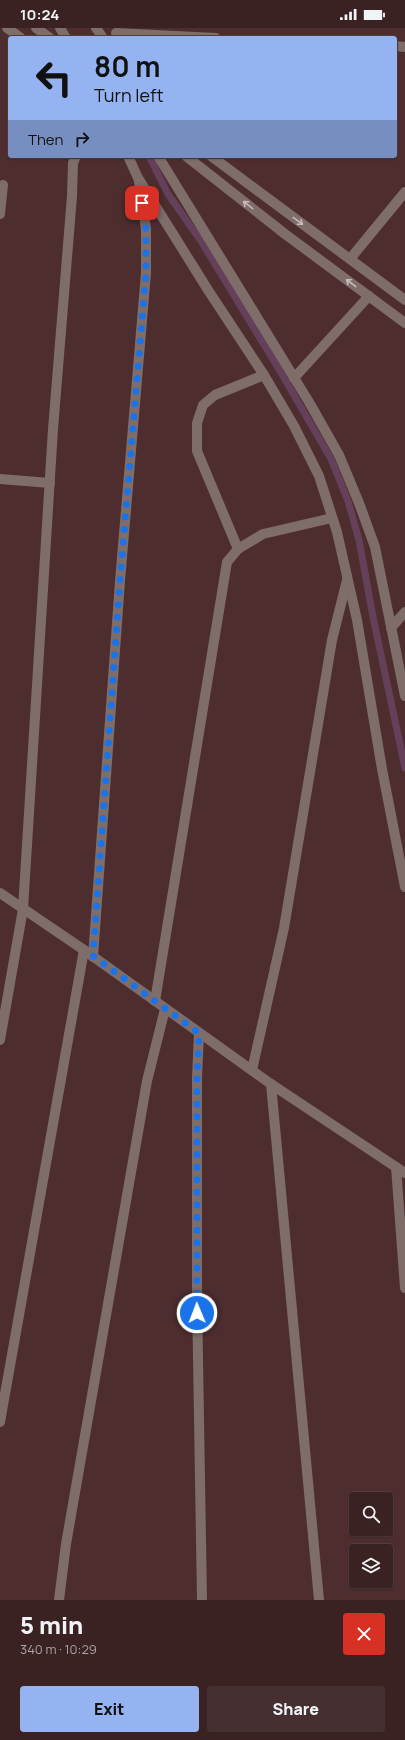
<!DOCTYPE html>
<meta charset="utf-8">
<style>
body{margin:0;font-family:Manrope,sans-serif;background:#452f30;color:#f1f3f6;height:100vh;display:flex;flex-direction:column;font-size:15px;white-space:nowrap}
*{box-sizing:border-box;margin:0}
p{font-size:13px;color:#aba4a6}
.icon{flex:none;width:22px;height:22px;fill:none;stroke:currentColor;stroke-width:2;stroke-linecap:round;stroke-linejoin:round}
.map{position:relative;height:1572px;overflow:hidden}
.panel{display:flex;flex-direction:column;background:#3a2223;flex:1}
.panel>*{flex:none}
.hud{position:absolute;left:8px;top:8px;width:389px;height:122px;border-radius:4px;box-shadow:0 1px 3px #0004,0 0 0 1px #543f41;background:#95b2f1;color:#111;overflow:hidden}
.fabs{position:absolute;left:349px;top:1464px;display:grid;gap:8px}
.fabs a{display:grid;place-items:center;width:44px;height:44px;border-radius:4px;background:#3a2223;box-shadow:0 1px 3px #0004,0 0 0 1px #543f41;font-size:20px}
.pin{position:absolute;display:grid;place-items:center;width:34px;height:34px;color:#fff;margin:-17px;border-radius:8px;box-shadow:0 2px 6px #0006}
.me{position:absolute;width:44px;margin:-22px;rotate:359deg;stroke-linejoin:round;filter:drop-shadow(0 0 3px #0008)}
.turn{display:flex;align-items:center;gap:14px;height:84px;padding:0 20px;font-size:18px}
.turn .icon{width:52px;height:52px;stroke-width:2.5}
.turn b{display:block;font-size:28px;line-height:34px}
.then{display:flex;align-items:center;height:38px;padding:0 20px;background:#0003;gap:8px;font-size:15px}
.round{display:grid;place-items:center;flex:none;width:42px;height:42px;border-radius:4px;background:#452f30}
.headline{display:flex;align-items:center;justify-content:space-between;height:68px;padding:0 20px}
h1{font-size:24px;font-weight:800;line-height:30px}
.action{display:flex;gap:8px;margin-top:auto;padding:8px 20px}
.action a{flex:1;height:46px;border-radius:4px;background:#95b2f1;color:#111;font-size:16px;font-weight:800;line-height:46px;text-align:center}
.action a+a{background:#452f30;color:#f1f3f6}
.status{display:flex;justify-content:space-between;align-items:center;height:28px;padding:0 20px;background:#3a2223;direction:ltr}
.status svg{height:11px;fill:currentColor}
.map>svg:first-child{display:block}
.lines{fill:none;stroke-linecap:round;stroke-linejoin:round}
.stream{stroke:#65405a;stroke-width:7}
.minor{stroke:#7e6d69;stroke-width:10}
.oneway{stroke:#cbb9b8}
.route{stroke:#1a73e8;stroke-width:7;stroke-dasharray:0 12.6}
</style>
<div class="status"><b>10:24</b><svg viewBox="0 0 49 12"><path d="M0 12V9h3v3zM5 12V6h3v6zM10 12V3h3v9zM15 12V0h3v12zM26 1h20v11H26zM47 4h2v5h-2z"/></svg></div>
<div class="map">
<svg width="405" height="1572" viewBox="0 0 405 1572">
<rect width="100%" height="100%" fill="#4e2d2f"/>
<g class="lines">
<polyline class="stream" points="149,128 168,166 201,213 280,343 331,431 348,473 359,512 373,589 405,740"/>
<g class="minor">
<polyline points="7,0 21,10"/>
<polyline points="36,0 50,10"/>
<polyline points="60,0 66,10"/>
<polyline points="96,0 103,10"/>
<polyline points="116,5 216,10"/>
<polyline points="395,18 405,19"/>
<polyline points="128,128 138,150 208,262 264,347 294,398 319,448 337,504 357,592 382,741 405,859"/>
<polyline points="158,128 309,374 339,427 359,475 375,519 405,668"/>
<polyline points="186,128 285,206 405,295"/>
<polyline points="211,128 405,272"/>
<polyline points="0,186 3,157"/>
<polyline points="350,231 405,164"/>
<polyline points="294,350 369,268"/>
<polyline points="0,451 50,455"/>
<polyline points="238,521 197,423 197,395 203,377 215,367 264,347"/>
<polyline points="391,600 405,584"/>
<polyline points="0,865 84,922 271,1056 405,1145"/>
<polyline points="93,929 120,553 146,245 146,201 139,154"/>
<polyline points="155,973 227,534 238,521 263,506 332,490"/>
<polyline points="199,1005 197,1050 197,1269 202,1572"/>
<polyline points="0,1012 23,881 53,401 72,168 73,135 76,128"/>
<polyline points="252,1042 284,900 332,612 347,552"/>
<polyline points="271,1056 319,1572"/>
<polyline points="396,1139 405,1260"/>
<polyline points="0,1394 84,922"/>
<polyline points="59,1572 66,1516 147,1053 165,981"/>
</g>
</g>
<defs><path id="oneway-shaft" d="M-6 0H5M1.5-3L5.5 0L1.5 3" fill="none" stroke-width="1.6" stroke-linecap="round" stroke-linejoin="round"/></defs>
<g class="oneway">
<use href="#oneway-shaft" transform="translate(248 177) rotate(-142)"/>
<use href="#oneway-shaft" transform="translate(298 193) rotate(36)"/>
<use href="#oneway-shaft" transform="translate(351 255) rotate(-143)"/>
</g>
<g class="lines">
<polyline class="route" points="142,175 146,201 146,245 120,553 93,928 199,1005 197,1050 197,1285"/>
</g>
</svg>
<div class="fabs">
<a><svg class="icon" aria-label="search" viewBox="0 0 24 24"><circle cx="10" cy="10" r="6"/><path d="M15 15l6 6"/></svg></a>
<a><svg class="icon" aria-label="layers" viewBox="0 0 24 24"><path d="M12 4l9 5-9 5-9-5zM3 14l9 5 9-5"/></svg></a>
</div>
<div class="pin" style="left:142px;top:175px;background:#d93025"><svg class="icon" aria-label="arrive" viewBox="0 0 24 24"><path d="M6 21V4h12l-3 4 3 4H6"/></svg></div>
<svg class="me" style="left:197px;top:1285px" viewBox="-20 -20 40 40"><circle r="17" fill="#1a73e8" stroke="#fff" stroke-width="3"/><path d="M0-11L8 9 0 5-8 9z" fill="#fff"/></svg>
<div class="hud">
<div class="turn"><svg class="icon" aria-label="left" viewBox="0 0 24 24"><path d="M17 20v-9H6M10 6l-5 5 5 5"/></svg><div><b>80 m</b>Turn left</div></div>
<div class="then">Then<svg class="icon" aria-label="right" viewBox="0 0 24 24"><path d="M7 20v-9h11M14 6l5 5-5 5"/></svg></div>
</div>
</div>
<section class="panel">
<div class="headline"><div><h1>5 min</h1><p>340 m · 10:29</p></div><a class="round" style="background:#d93025;color:#fff"><svg class="icon" aria-label="close" viewBox="0 0 24 24"><path d="M6 6l12 12M18 6L6 18"/></svg></a></div>
<div class="action"><a>Exit</a><a>Share</a></div>
</section>
